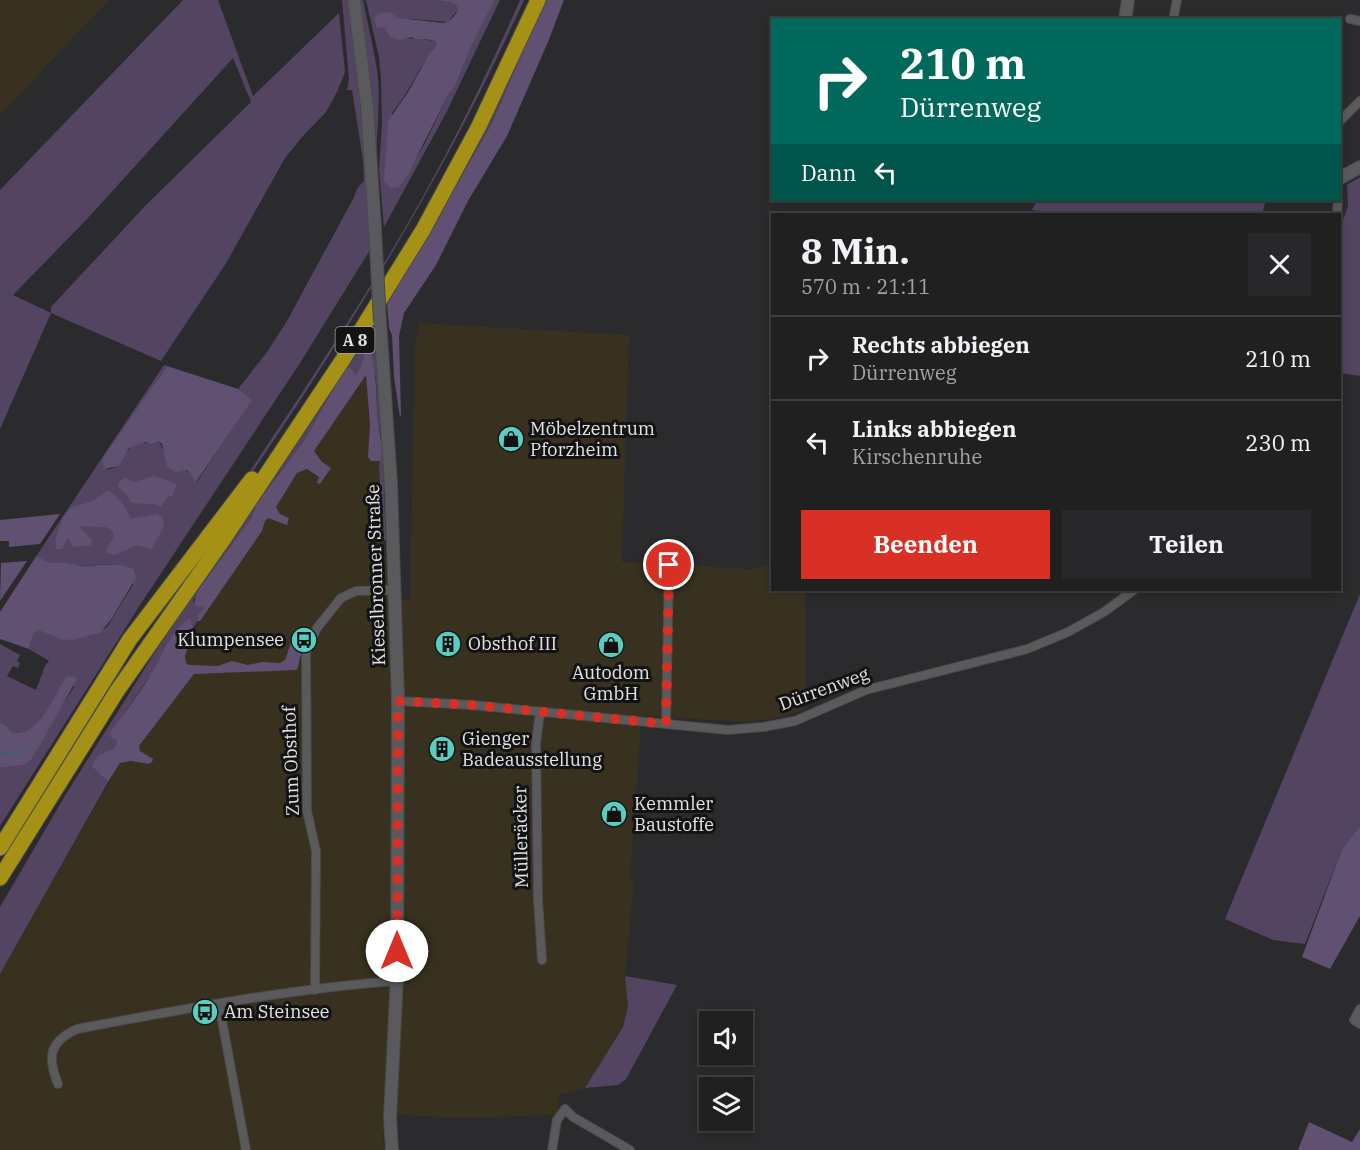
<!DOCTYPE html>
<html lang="de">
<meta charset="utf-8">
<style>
body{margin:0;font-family:"IBM Plex Serif",serif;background:#28282a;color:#f1f3f6;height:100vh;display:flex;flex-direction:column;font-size:22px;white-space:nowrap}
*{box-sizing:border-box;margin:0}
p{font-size:20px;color:#a2a3a5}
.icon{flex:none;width:33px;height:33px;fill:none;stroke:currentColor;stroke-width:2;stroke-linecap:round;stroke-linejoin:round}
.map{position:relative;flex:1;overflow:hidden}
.side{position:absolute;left:771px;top:213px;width:570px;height:378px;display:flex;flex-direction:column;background:#202021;border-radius:0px;box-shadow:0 3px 9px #0003,0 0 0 2px #3d3e3f}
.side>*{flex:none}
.guide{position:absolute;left:771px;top:18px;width:570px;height:183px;border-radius:0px;box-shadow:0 3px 9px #0003,0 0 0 2px #3d3e3f;background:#00695c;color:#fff;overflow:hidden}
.controls{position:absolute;left:699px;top:1011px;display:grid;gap:12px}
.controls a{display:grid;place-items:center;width:54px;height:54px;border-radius:0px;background:#202021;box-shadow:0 3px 9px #0003,0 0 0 2px #3d3e3f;font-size:30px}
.pin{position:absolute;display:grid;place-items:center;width:51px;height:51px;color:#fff;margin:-26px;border:3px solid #fff;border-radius:50%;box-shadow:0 2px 6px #0007}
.me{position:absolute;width:66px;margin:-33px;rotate:0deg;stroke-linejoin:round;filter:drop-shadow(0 0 4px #0008)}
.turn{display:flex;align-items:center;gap:21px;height:126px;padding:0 30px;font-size:27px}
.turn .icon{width:78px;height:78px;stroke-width:2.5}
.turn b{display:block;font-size:42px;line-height:51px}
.then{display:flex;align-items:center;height:57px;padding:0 30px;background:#0003;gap:12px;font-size:22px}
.round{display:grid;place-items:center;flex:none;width:63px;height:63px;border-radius:0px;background:#28282a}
.summary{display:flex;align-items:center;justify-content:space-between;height:102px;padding:0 30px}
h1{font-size:36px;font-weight:700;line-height:45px}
.cta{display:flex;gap:12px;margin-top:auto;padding:12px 30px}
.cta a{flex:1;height:69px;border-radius:0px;background:#d93025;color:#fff;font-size:24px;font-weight:700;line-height:69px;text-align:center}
.cta a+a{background:#28282a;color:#f1f3f6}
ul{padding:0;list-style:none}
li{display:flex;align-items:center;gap:18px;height:84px;padding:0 30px;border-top:2px solid #3d3e3f}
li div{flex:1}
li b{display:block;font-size:22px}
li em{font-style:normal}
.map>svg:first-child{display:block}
.commercial{fill:#383120}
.green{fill:#534562;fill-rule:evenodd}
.forest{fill:#605072}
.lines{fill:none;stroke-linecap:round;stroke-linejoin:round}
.stream{stroke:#396076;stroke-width:2}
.street-casing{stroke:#4a494b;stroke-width:10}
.secondary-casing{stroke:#4a494b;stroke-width:14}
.highway-casing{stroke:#4a494b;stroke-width:17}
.street{stroke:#5a595c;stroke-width:8}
.secondary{stroke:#5a595c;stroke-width:12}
.highway{stroke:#a49116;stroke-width:15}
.secondary-bridge-casing{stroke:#4a494b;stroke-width:14;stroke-linecap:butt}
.secondary-bridge{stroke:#5a595c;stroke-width:12}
.route{stroke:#d93025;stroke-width:10;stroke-dasharray:0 18}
.labels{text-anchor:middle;stroke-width:6;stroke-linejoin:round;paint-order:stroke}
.shield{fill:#131314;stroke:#a5a5a6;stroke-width:1.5}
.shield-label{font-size:16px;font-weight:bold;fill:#e4e4e5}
.poi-label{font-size:18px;fill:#e4e4e5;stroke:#131314;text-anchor:start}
.street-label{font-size:18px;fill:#e4e4e5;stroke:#131314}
</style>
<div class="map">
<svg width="1360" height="1150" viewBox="0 0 1360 1150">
<rect width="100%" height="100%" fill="#2b2a2c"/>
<g class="commercial">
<polygon points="0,0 109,0 0,115"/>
<polygon points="419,323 629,335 622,562 750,569 772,564 772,590 805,590 805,709 780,717 749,722 640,716 640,742 630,878 634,879 625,976 628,1007 623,1027 585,1088 560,1095 556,1115 458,1118 385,1114 383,1137 385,1150 0,1150 0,974 120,763 131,761 149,764 148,756 140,751 139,747 194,674 186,663 185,657 193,631 262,531 265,521 268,518 287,524 276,507 297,473 307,469 317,474 320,484 331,468 322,462 313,451 366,374 376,461 380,461 384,540 390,599 410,600 415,349"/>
</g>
<g class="green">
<path d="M183,0H218L253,96L339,13L345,72L337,92L326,112L302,137L285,158L225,265L161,361L51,313L0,429V190ZM233,58L251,102L146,205L51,307V313L13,295L88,218Z"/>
<path d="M342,0H351L361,79L370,250L300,363L142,602L0,826V768L25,765L32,759L50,724L74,687L66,678C53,696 39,739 11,732L7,726L0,722V644L20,655L17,661L20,663L18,668L13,666L7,676L36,690L45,666L49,661L29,649L34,633L40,631L60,639L93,635L107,627L133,585L129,567L110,564L79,566L68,563L53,564L42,561L37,555L164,365L167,366C142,400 125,432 107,470L119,466C125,453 134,437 151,445L158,441C162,445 162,450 166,454C176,465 189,470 197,482L251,400L238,389L267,352L287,321L353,199L358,187L364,181L363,160L352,90H347L349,79Z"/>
<path d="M358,0H363C368,26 375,52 378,78C380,105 377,131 376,157Z"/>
<path d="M366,0H433L454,3L459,8L448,22L412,19L384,27L388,31L407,38L436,41L435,48C418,67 409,93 392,113L399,187L425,143L447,97L455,86L472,45L495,0H500L446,113L384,227L379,169L382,124L381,78L379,57Z"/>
<path d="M520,0H524C447,171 348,332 243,486L241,485C303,391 366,298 421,200C457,135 490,68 520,0Z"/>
<polygon points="542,0 545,0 492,123 418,252 387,303 387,297"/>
<polygon points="1360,177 1360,376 1340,373 1340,228 1348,206 1347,185"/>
<polygon points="1037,200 1245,200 1265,203 1262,214 1063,214 1032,210"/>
<path d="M374,318V331L371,333C368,347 365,364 355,375L344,370L304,441L257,503L251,518L196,593L193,602L204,608L198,615V621L192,629L191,618L170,639L153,672L125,712L111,738L117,741L115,747L102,753L92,767L108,782L0,974V907L66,794L155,652Z"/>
<path d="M375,352L378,353L386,485L384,494L386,540H384L379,468C380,454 384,440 378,427L376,379L372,355Z"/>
<polygon points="1360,594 1360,826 1342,849 1305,944 1273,940 1225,919"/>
<polygon points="122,668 124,669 0,864"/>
<polygon points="625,976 677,985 626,1079 618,1085 585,1088 623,1027 628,1007"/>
</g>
<g class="forest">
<path d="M433,0H495L472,45L455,86L447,97L407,176L399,187L391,188L384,181L388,121L408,92L429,54L435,48L436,42C428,37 419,42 411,37C405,39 394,42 389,35C387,33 387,30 384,27L377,28L374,18L378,14L390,12L397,18L444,23C451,21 457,14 458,8L454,3Z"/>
<polygon points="545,0 564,0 548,42 507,136 468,201 436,265 404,313 399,336 401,415 400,417 394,377 392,335 389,328 387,303 418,252 492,123"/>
<path d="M374,331L375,352L372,355C377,377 376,400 378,423C379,437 385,447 380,461H371L368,457L370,424L366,375L314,451L322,462L331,468L320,484L317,483L319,477L307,469L297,473L276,507L280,514L289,518L287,525L268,518L265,521L262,531L200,621H198V615L204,608L194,605L196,593L251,518L257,503L304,441L344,370L350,367L355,375C367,363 363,342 374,331Z"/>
<polygon points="167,366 238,389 252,400 196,482 187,470 175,472 167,466 162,444 158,441 151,445 145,442 129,448 119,466 105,469 102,461 105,455"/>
<path d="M154,476C159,478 174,482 177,485L171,497L168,496L161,506L152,504L131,503L126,493L119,488L118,484L124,477L134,482Z"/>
<path d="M108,490C119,497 126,508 131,519L157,514L163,518L164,527L151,549L137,545L115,555L107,553L106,549L113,539V532L106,527L81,526L80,528L92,540L91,545L72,547L70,539H67L62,549H56C54,537 62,513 73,507C80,504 90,503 96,499C100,496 103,493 108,490Z"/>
<polygon points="60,514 40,544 9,547 9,541 0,541 0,520"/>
<path d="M37,555C45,564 52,563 63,563C70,562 75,566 82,566C99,566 119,561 134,570L136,578L112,618L100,633L72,640L60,639L40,631L34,633L29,649L0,639V612Z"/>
<polygon points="27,561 0,601 1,563"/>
<path d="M191,618L193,631L185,656L186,663L189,665L218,666L232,661L248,665L262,662L280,663L285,660L292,640L300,636L305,638L297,670L194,674L139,746L140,751L153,759L152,762L149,764L131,761L120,763L108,782L92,767C96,754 103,753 115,747L117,741L111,738L110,733C124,713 141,692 153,671C164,652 171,628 191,618Z"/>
<path d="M73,676L77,679L32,759L25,765L0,768V722L7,726L11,732C39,739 53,696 66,677Z"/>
<polygon points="1360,826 1360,916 1330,969 1302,957 1342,849"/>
<polygon points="1309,1122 1352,1142 1360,1129 1360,1150 1298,1150"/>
</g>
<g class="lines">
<polyline class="stream" points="0,753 24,752"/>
<g class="street-casing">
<g id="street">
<polyline points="1350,19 1360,21"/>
<polyline points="1173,20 1177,0"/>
<polyline points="1340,121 1360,101"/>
<polyline points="1337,214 1338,200"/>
<polyline points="398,701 472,705 728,730 763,727 795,721 866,690 1027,649 1068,632 1104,612 1134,590"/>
<polyline points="540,712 536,743 538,900 542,960"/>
<polyline points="666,724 669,565"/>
<polyline points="315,990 316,851 307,811 306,652 317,628 341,598 356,591 395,590"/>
<polyline points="219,1004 246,1150"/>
<polyline points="1360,1009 1354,1020 1360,1024"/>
<path d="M58,1084C47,1057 49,1042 77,1029C183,1009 289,989 396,981"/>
<polyline points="552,1150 557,1120 565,1109 573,1117 630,1150"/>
</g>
</g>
<g class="secondary-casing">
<g id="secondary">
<polyline points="354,0 367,105 375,229"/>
<polyline points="1125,20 1128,0"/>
<polyline points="1340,178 1360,167"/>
<polyline points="380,322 391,484 398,701 397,974 390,1119 392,1150"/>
</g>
</g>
<g class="highway-casing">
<g id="highway">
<polyline points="0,848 130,639 252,479"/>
<polyline points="0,878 117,691 223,540 342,361 423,230 479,126 538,0"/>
</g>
</g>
<use href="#street" class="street"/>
<use href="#secondary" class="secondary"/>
<use href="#highway" class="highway"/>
<g class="secondary-bridge-casing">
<polyline id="secondary-bridge" points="375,229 380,322"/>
</g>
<use href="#secondary-bridge" class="secondary-bridge"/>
</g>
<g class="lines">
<polyline class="route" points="397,951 398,701 472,705 666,724 669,565"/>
</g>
<defs>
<g id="shop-disc" transform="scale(1.35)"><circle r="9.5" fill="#58cec0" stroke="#131314"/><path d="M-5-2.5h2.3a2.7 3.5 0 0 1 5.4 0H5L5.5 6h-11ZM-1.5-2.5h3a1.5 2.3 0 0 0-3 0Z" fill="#111"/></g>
<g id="bus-disc" transform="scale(1.35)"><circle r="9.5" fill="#58cec0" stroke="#131314"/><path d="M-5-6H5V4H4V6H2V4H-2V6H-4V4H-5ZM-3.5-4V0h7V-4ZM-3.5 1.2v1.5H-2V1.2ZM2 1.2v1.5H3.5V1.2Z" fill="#111"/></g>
<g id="building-disc" transform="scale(1.35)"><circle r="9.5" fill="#58cec0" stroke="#131314"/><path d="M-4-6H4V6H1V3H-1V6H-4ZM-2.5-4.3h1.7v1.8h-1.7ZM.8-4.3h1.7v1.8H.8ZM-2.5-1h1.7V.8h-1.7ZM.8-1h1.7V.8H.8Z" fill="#111"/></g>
</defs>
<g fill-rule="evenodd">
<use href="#shop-disc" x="511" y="439"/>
<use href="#bus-disc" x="304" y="640"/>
<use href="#building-disc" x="448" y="644"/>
<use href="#shop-disc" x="611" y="645"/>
<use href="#building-disc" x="442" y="749"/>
<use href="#shop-disc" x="614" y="814"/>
<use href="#bus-disc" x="205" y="1012"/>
</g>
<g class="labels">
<rect class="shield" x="335.5" y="327" width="39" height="26" rx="4.5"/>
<g class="shield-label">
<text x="355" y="346">A 8</text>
</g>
<g class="poi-label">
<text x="530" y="435">Möbelzentrum<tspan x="530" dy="21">Pforzheim</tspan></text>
<text x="284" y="646" text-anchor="end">Klumpensee</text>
<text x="468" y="650">Obsthof III</text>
<text x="611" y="679" text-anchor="middle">Autodom<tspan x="611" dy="21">GmbH</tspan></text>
<text x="462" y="745">Gienger<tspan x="462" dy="21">Badeausstellung</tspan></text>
<text x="634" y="810">Kemmler<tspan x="634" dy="21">Baustoffe</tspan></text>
<text x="224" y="1018">Am Steinsee</text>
</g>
<g class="street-label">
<text transform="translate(376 575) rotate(-92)" y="6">Kieselbronner Straße</text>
<text transform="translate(824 689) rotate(-20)" y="6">Dürrenweg</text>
<text transform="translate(291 761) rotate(-92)" y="6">Zum Obsthof</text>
<text transform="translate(521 837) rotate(-91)" y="6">Mülleräcker</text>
</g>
</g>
</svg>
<div class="controls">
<a><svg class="icon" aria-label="sound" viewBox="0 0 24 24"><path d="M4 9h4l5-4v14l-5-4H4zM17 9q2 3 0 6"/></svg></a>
<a><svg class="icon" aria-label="layers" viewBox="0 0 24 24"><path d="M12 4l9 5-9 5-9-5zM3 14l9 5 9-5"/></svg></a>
</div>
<div class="pin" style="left:669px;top:565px;background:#d93025"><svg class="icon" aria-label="arrive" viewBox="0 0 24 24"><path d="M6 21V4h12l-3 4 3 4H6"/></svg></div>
<svg class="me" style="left:397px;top:951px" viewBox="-20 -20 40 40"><circle r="19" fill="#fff"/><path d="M0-13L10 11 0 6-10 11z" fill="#d93025"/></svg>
<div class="guide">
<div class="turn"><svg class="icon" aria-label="right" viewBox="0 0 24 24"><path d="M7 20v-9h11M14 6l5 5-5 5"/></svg><div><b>210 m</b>Dürrenweg</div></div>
<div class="then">Dann<svg class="icon" aria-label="left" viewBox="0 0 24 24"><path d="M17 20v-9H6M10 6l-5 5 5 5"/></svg></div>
</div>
<section class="side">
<div class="summary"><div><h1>8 Min.</h1><p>570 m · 21:11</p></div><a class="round"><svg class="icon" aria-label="close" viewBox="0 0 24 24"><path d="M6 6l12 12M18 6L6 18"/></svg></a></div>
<ul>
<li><svg class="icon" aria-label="right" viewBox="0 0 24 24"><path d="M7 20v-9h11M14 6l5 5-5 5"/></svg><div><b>Rechts abbiegen</b><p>Dürrenweg</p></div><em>210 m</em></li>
<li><svg class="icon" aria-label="left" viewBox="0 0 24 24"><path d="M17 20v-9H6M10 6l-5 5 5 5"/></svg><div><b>Links abbiegen</b><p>Kirschenruhe</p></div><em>230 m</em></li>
</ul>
<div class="cta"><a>Beenden</a><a>Teilen</a></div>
</section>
</div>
